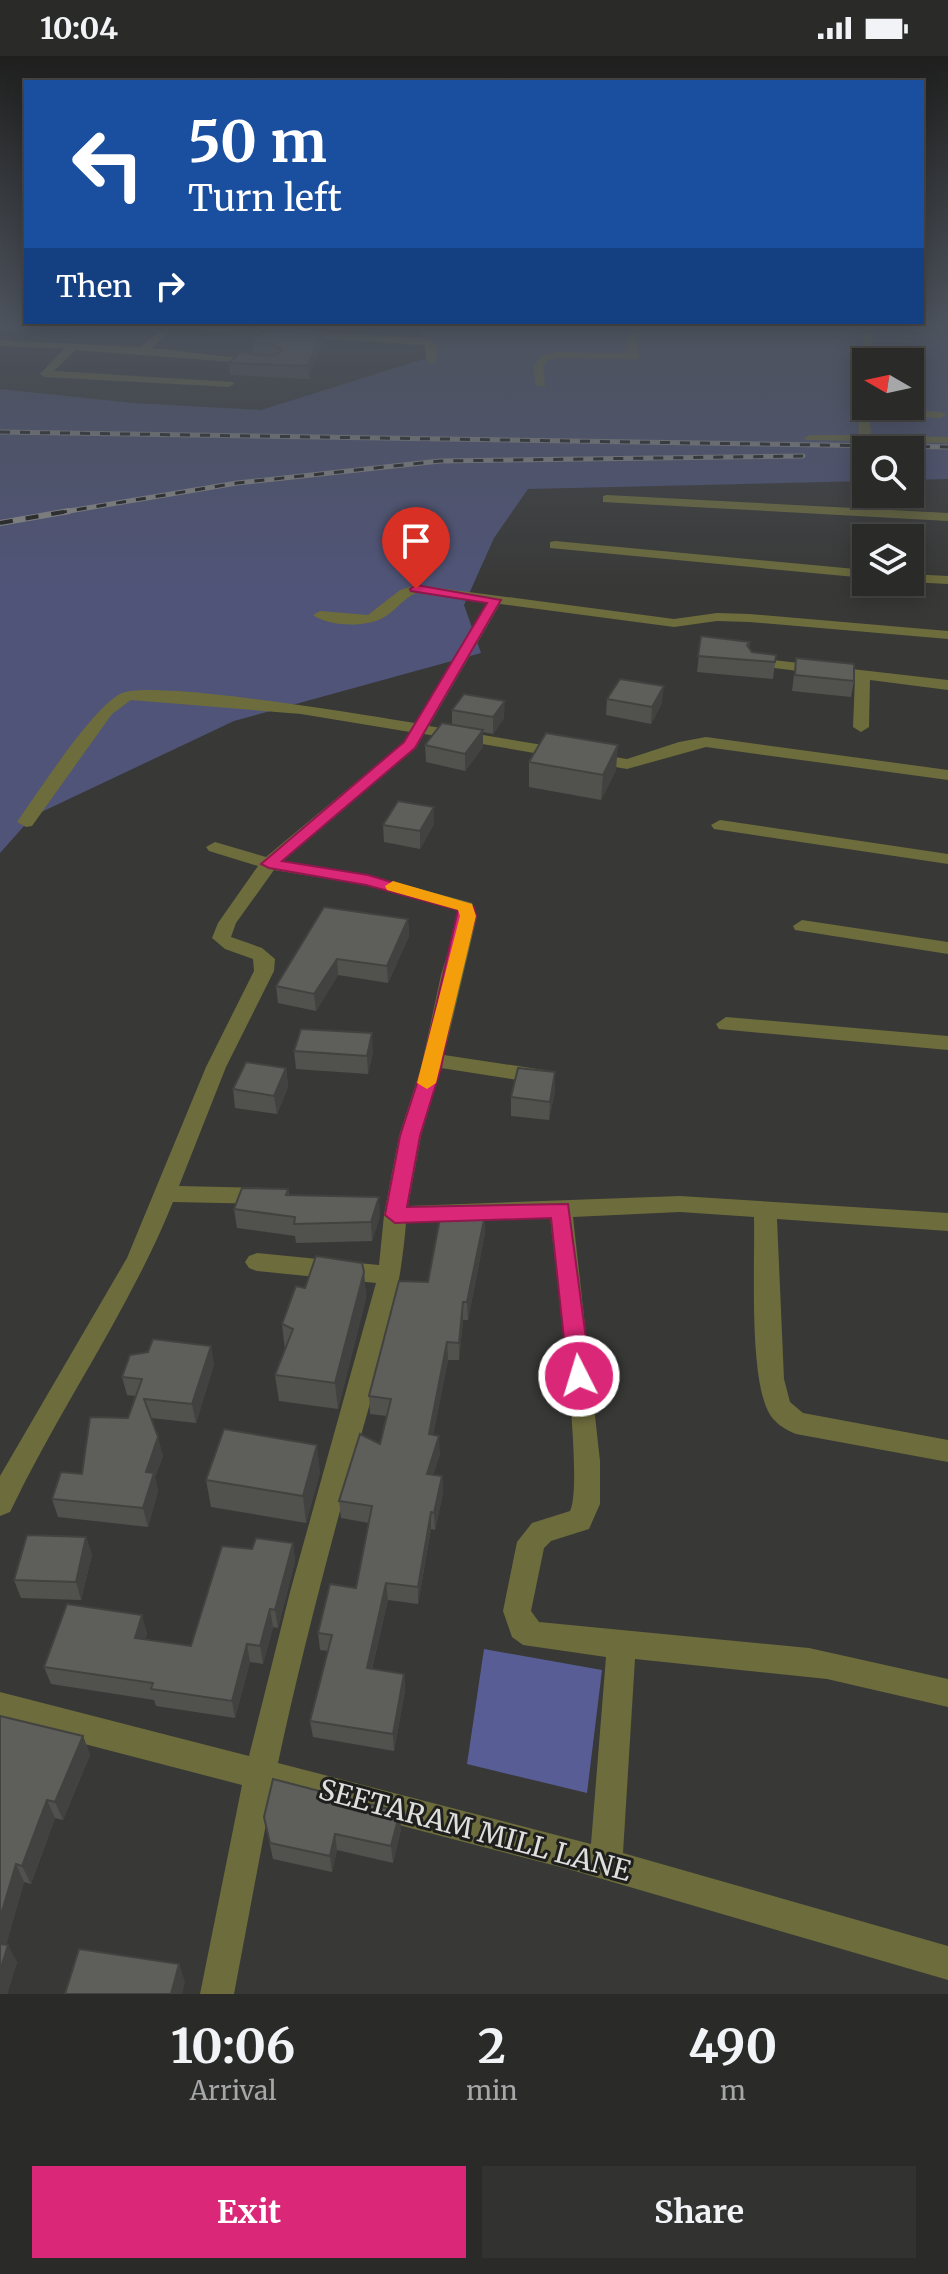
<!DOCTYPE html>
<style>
body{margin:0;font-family:Merriweather,serif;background:#323230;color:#f1f3f6;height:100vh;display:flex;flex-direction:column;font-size:30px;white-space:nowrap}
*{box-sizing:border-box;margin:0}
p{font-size:26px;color:#a5a7a8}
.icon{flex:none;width:44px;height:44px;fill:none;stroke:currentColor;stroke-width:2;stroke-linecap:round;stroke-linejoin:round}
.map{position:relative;height:1938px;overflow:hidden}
.side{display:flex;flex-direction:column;background:#2a2a28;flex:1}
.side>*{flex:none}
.hud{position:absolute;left:24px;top:24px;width:900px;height:244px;border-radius:0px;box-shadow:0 4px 20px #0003,0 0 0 2px #464645;background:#1a4fa0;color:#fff;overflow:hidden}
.needle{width:52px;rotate:279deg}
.fabs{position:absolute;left:852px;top:292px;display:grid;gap:16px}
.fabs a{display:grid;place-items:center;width:72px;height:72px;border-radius:0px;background:#2a2a28;box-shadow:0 4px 20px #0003,0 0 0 2px #464645;font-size:40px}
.pin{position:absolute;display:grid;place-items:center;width:68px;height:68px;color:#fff;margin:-82px -34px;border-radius:50% 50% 50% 0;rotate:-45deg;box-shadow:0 0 8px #0007}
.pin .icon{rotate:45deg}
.me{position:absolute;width:88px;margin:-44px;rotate:355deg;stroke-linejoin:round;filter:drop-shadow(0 0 6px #0008)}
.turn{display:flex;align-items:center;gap:28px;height:168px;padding:0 32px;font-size:36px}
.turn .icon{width:104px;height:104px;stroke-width:2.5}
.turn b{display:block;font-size:56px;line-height:68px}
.then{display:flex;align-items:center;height:76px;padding:0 32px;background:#0003;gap:16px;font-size:30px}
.eta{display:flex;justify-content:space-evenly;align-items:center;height:136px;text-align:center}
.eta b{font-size:48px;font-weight:700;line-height:56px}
.button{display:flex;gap:16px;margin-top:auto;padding:16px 32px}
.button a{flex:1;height:92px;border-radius:0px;background:#db2777;color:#fff;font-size:32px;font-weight:700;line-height:92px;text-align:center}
.button a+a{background:#323230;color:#f1f3f6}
.status{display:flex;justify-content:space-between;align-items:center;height:56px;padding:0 40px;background:#2a2a28;direction:ltr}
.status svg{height:22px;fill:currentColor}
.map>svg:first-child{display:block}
.green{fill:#505478;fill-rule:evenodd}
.water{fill:#585d96}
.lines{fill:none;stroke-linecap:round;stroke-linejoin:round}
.stream{stroke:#585d96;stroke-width:4}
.minor{fill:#6d6c3c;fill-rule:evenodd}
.rail-far1-casing{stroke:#8d8d8b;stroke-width:5}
.rail-casing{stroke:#8d8d8b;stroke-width:6}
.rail-far1{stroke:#1f1f1e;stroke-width:3;stroke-dasharray:10;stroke-linecap:butt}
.rail{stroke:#1f1f1e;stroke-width:4;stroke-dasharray:13;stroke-linecap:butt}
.wall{fill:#51514e}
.shaded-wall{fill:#424240}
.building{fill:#5e5e5b;stroke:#424240;stroke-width:2}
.route{fill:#db2777;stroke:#8e194d;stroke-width:2}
.slow{fill:#f59e0b}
.labels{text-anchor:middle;stroke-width:6;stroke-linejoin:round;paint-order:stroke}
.near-street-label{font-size:28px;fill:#dededd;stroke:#1f1f1e}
</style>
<div class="status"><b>10:04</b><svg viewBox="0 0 49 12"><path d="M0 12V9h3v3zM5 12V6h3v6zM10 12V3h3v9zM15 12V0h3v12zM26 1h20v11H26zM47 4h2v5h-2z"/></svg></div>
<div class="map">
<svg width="948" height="1938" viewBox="0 0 948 1938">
<rect width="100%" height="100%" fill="#383836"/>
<path class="green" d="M419,266H948V423L910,424V394H866V425L528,433L494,482L464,549L481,597L234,665L33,760L0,797V333L133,347L261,354L427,302ZM866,306H910V350H866Z"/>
<polygon class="water" points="484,1593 602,1614 587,1737 467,1708"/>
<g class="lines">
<polyline class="stream" points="0,271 65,274 107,266"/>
<g class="minor">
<polygon points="169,266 428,283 438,290 436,305 431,308 426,305 425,289 173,273 152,292 265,305 260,308 75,294 54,315 233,326 234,328 229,331 45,321 40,318 64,293 0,290 0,284 141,291"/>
<polygon points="638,266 648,266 637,281 639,303 557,302 547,305 543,311 545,331 536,329 533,311 539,301 556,296 629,298 627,281"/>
<polygon points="863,266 873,266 870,306 866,306 866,350 940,356 946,359 940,362 886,359 869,354 871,379 948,381 948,387 806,384 804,382 810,379 859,379 856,320 863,291"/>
<polygon points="607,439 948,457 948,465 603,446 603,440"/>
<polygon points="555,485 866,514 866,522 550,492 550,486"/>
<polygon points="910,518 948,520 948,528 910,526"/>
<path d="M416,529L674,563L717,557L749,558L948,575V583L749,566L717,565L674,571L500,548L429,670L627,703L679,686L706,681L948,714V724L706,691L627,713L424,678L416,692L283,805L368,819L472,847L477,860L444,999L544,1014L554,1021L544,1028L441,1012L421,1080L408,1150L680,1140L948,1157V1175L777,1163L784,1323L790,1346L803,1357L948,1384V1406L796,1378C785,1374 773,1366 768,1355C749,1316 755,1208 754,1161L680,1156L573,1161L600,1405V1448L589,1473L551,1485L544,1492L531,1555L539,1566L809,1592L948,1623V1651L827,1623L635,1603L623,1797L948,1890V1924L568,1813L272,1736L234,1938H200L242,1729L0,1666V1636L249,1700L290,1536L376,1227L257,1215L249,1212L245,1206L249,1200L257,1197L379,1209L384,1159L399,1080L421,1012L441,919L459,860L458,854L366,829L274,814L236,867L231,881L262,892L275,903L274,915L226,1011L179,1130L267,1132L275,1134L278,1140L275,1146L267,1148L173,1146C129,1255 60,1351 10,1456L0,1460V1420L127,1202L206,1011L254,915L253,903L225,893L212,882L218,867L258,810L209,795L206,791L215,786L266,801L404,686L410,676L301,658L131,644L112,658L32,770L26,771L17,766C39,735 90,655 120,638C147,622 371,660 415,667L487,546L416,537C404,542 397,553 386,560C369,572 329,571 313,559L320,555L368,559L400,534ZM550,1161C555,1209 585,1425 570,1455L532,1467L517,1486L503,1555L512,1581L523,1589L606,1601L591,1788L278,1707C298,1614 322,1521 347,1429C371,1342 399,1257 406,1167Z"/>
<polygon points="755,602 948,624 948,634 870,624 869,671 861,676 853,671 855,622 750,609 748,606"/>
<polygon points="720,764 948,798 948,808 714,773 711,769"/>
<polygon points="802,864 948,886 948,898 795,874 793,870"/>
<polygon points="726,961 948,980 948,994 719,973 716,968"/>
</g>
<g class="rail-far1-casing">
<g id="rail-far1">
<polyline points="0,376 948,391"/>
<polyline points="57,457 237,427 440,405 803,400"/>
</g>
</g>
<g class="rail-casing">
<polyline id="rail" points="0,467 69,455"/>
</g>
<use href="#rail-far1" class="rail-far1"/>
<use href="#rail" class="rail"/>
</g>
<g class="wall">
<polygon points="284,266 368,266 367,276 284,271"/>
<polygon points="322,274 323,286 309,323 230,319 229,307 253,298 252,286"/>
<polygon points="701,580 750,586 749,592 752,596 776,599 773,623 697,616"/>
<polygon points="796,602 854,625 851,641 792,635"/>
<polygon points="607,643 662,647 651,668 606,659"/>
<polygon points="452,654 504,662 493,678 483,676 483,691 465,715 426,706 425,689 452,669"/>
<polygon points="529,706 616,714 601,744 529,731"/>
<polygon points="434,751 434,768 420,793 384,786 383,769"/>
<polygon points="408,863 409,880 388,927 338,919 316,955 278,947 276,930"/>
<polygon points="294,995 373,996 368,1018 296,1013"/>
<polygon points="286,1012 288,1031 277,1058 235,1052 233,1033"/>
<polygon points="555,1035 549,1064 511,1060 511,1041"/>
<polygon points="288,1133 289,1139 380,1160 372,1185 296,1187 295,1180 237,1172 234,1153"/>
<polygon points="485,1159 485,1177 468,1264 463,1264 459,1304 448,1304 433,1379 440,1398 433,1419 442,1420 443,1437 435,1474 431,1473 418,1548 388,1544 372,1613 404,1618 405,1635 394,1695 313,1681 310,1665 328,1595 320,1594 318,1577 356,1532 369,1467 341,1462 339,1445 380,1388 387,1360 370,1358 369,1340 428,1226"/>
<polygon points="364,1216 366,1242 338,1353 279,1345 275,1319 285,1294 282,1268 305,1232"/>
<polygon points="214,1308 196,1367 151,1362 163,1400 155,1421 158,1435 148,1471 58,1461 52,1443 82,1418 128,1362 135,1340 127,1339 122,1321"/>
<polygon points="320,1416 306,1467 211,1451 206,1424"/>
<polygon points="86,1481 92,1499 81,1544 21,1542 14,1524"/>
<polygon points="293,1487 295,1505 278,1572 273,1571 263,1608 250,1606 235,1662 156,1650 154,1644 51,1628 44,1611 147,1577 145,1583 191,1590 252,1493"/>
<polygon points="0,1660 83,1680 90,1699 63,1764 55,1762 31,1828 24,1826 6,1889 17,1906 7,1938"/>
<polygon points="264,1761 401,1773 393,1807 337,1794 332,1816 273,1803"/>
</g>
<g class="shaded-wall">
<polygon points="322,274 323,286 309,323 308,310"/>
<polygon points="664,630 662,647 651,668 652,651"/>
<polygon points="505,645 504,662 493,678 493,661"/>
<polygon points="483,674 483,691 465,715 465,698"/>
<polygon points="618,689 616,714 601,744 603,719"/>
<polygon points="434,751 434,768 420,793 420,775"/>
<polygon points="408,863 409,880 388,927 387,910"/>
<polygon points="337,903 338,919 316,955 314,938"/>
<polygon points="372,977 373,996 368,1018 367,1000"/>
<polygon points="286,1012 288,1031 277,1058 274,1040"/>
<polygon points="555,1016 555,1035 549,1064 550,1046"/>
<polygon points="379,1141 380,1160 372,1185 371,1166"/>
<polygon points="485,1159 485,1177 468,1264 467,1246"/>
<polygon points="364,1216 366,1242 338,1353 335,1327"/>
<polygon points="463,1246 463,1264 459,1304 459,1287"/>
<polygon points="447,1286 448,1304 430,1396 429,1378"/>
<polygon points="211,1290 214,1308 196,1367 192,1348"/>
<polygon points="439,1380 440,1398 428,1435 427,1418"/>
<polygon points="158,1381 163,1400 155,1421 158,1435 148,1471 143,1452 146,1416"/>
<polygon points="317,1389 320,1416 306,1467 303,1440"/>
<polygon points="442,1420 443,1437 435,1474 434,1457"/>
<polygon points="431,1456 431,1473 418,1548 418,1531"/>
<polygon points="86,1481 92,1499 81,1544 76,1526"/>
<polygon points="293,1487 295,1505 278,1572 275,1554"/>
<polygon points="386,1527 388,1544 368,1629 367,1612"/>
<polygon points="270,1553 273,1571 263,1608 260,1590"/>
<polygon points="142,1559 147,1577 140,1599 135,1582"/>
<polygon points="247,1588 250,1606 235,1662 232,1645"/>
<polygon points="404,1618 405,1635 394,1695 393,1678"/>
<polygon points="83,1680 90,1699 63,1764 55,1746"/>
<polygon points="47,1744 55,1762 31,1828 22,1810"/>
<polygon points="400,1756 401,1773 393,1807 391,1790"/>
<polygon points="335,1778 337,1794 332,1816 330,1800"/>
<polygon points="16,1808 24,1826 2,1904 0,1901 0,1862"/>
<polygon points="8,1889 17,1906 7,1938 0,1938 0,1915"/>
<polygon points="179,1908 185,1926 182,1938 171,1938"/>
</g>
<g class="building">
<polygon points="270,270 322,274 308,310 229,307 240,297 274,300 282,295 274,288 252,286"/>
<polygon points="701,580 750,586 747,589 752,596 776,599 775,606 698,600"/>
<polygon points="796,602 854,608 854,625 795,619"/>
<polygon points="620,623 664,630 652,651 607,643"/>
<polygon points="464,638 505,645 493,661 452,654"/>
<polygon points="442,667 483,674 465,698 425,689"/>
<polygon points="546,677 618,689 603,719 529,706"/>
<polygon points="398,745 434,751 420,775 383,769"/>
<polygon points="324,851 408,863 387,910 337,903 314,938 276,930"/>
<polygon points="301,973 372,977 367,1000 294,995"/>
<polygon points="246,1006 286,1012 274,1040 233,1033"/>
<polygon points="518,1012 555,1016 550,1046 511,1041"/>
<polygon points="242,1132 288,1133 286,1139 379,1141 371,1166 294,1168 295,1161 234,1153"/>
<polygon points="441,1157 485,1159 467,1246 463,1246 459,1287 447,1286 429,1378 439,1380 427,1418 442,1420 434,1457 431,1456 418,1531 386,1527 367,1612 404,1618 393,1678 310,1665 332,1579 318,1577 330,1528 356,1532 372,1450 339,1445 360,1378 380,1388 391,1343 369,1340 399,1225 428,1226"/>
<polygon points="316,1200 362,1207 364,1216 335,1327 275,1319 293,1273 282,1268 296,1230 305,1232"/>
<polygon points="153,1283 211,1290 192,1348 144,1343 158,1381 146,1416 154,1417 143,1452 52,1443 61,1416 82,1418 90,1361 128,1362 142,1323 122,1321 130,1299 148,1296"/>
<polygon points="224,1373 317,1389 303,1440 206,1424"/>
<polygon points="27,1479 86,1481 76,1526 14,1524"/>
<polygon points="256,1482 293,1487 275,1554 270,1553 260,1590 247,1588 232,1645 151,1633 153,1627 44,1611 67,1548 142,1559 135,1582 191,1590 222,1490 252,1493"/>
<polygon points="0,1660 83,1680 55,1746 47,1744 22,1810 16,1808 0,1862"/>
<polygon points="273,1723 400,1756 391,1790 335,1778 330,1800 270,1787 264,1761"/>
<polygon points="0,1888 8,1889 0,1915"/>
<polygon points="79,1893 179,1908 171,1938 65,1938"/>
</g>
<linearGradient id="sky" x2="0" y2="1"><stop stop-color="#1f1f1e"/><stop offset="0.5" stop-color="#4d535d"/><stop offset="1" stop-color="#4d535d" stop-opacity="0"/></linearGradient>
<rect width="948" height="537" fill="url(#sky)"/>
<polygon class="route" points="416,529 501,544 415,692 282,805 368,819 474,851 476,860 459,919 441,1012 420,1080 407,1151 568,1148 591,1320 587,1326 571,1326 568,1320 551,1162 395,1167 385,1159 400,1080 422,1012 458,854 366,829 269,812 261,808 404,686 487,547 411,535 410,533"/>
<polygon class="slow" points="393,825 472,848 476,860 436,1027 427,1033 417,1027 460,860 458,854 387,834 385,830"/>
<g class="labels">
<g class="near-street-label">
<text transform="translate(475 1774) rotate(15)" y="10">SEETARAM MILL LANE</text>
</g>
</g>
</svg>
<div class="fabs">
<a><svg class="needle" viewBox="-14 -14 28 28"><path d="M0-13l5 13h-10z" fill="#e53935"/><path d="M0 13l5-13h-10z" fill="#a5a7a8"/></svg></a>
<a><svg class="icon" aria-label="search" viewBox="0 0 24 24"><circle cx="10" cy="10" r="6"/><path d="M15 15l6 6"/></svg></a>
<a><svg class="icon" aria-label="layers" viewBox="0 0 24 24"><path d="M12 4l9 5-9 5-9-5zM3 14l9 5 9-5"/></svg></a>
</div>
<div class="pin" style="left:416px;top:533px;background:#d93025"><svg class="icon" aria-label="arrive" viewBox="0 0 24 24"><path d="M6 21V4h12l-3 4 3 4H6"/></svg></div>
<svg class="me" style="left:579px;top:1320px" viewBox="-20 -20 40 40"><circle r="17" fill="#db2777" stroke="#fff" stroke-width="3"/><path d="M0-11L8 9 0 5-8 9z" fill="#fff"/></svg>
<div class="hud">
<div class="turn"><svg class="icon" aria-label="left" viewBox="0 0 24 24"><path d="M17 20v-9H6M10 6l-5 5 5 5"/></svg><div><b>50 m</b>Turn left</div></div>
<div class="then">Then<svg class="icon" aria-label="right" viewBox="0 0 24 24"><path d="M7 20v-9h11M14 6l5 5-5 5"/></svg></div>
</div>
</div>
<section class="side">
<div class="eta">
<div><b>10:06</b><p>Arrival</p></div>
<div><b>2</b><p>min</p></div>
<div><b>490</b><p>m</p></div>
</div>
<div class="button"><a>Exit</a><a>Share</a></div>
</section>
